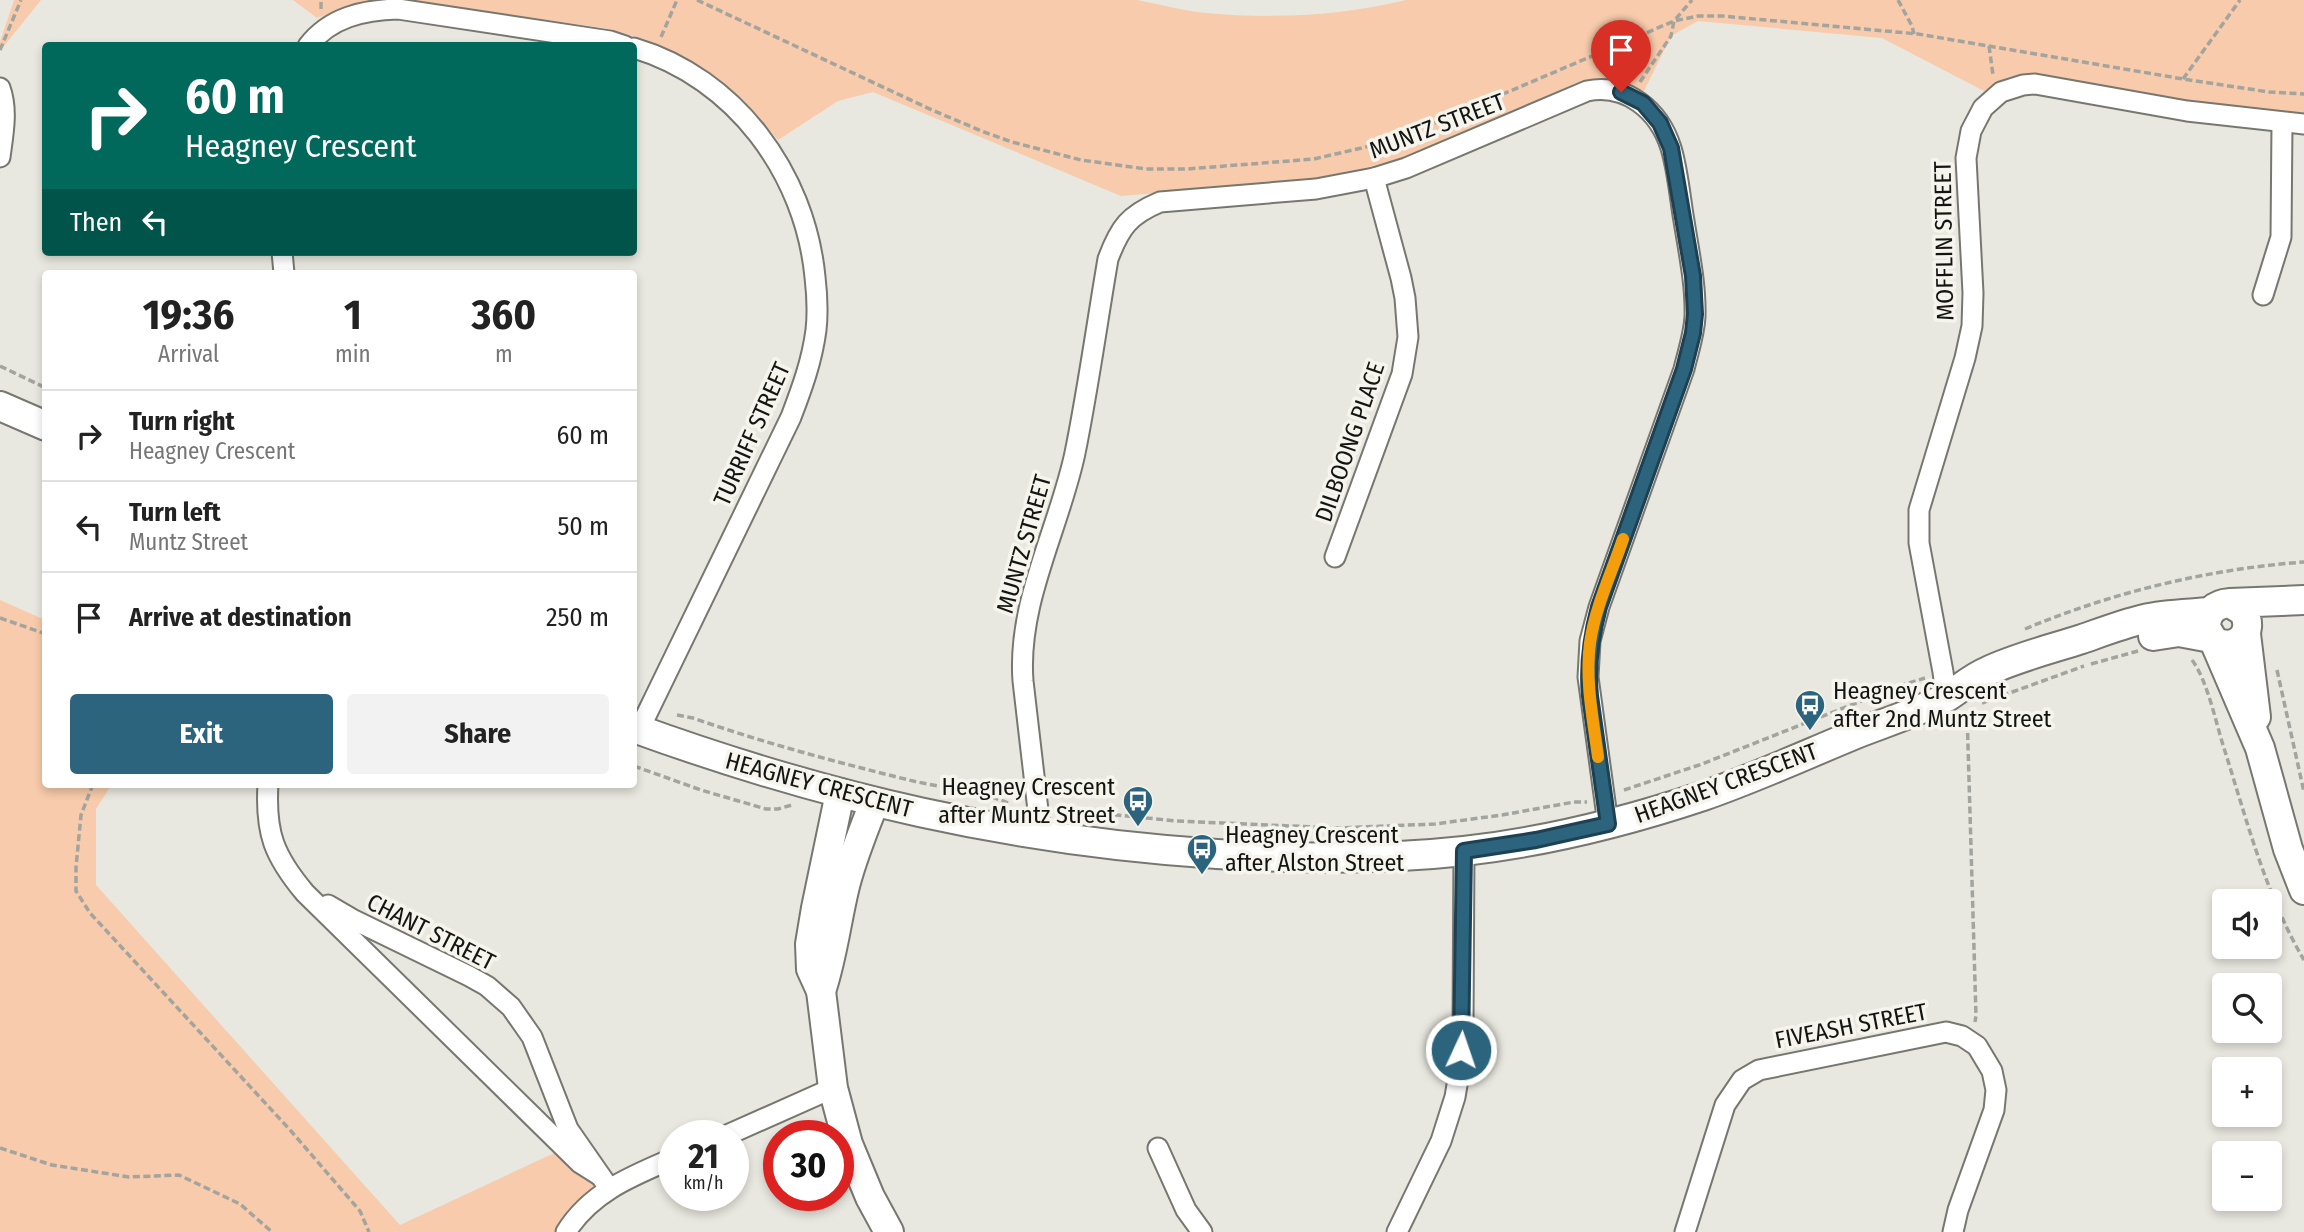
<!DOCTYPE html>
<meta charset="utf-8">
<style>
body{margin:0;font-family:"Fira Sans Condensed",sans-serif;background:#f2f2f2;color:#222;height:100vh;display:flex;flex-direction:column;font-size:26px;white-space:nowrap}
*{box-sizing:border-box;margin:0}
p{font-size:23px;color:#767676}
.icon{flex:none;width:38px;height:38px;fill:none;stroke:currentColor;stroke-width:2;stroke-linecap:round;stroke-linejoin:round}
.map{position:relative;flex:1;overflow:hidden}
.panel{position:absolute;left:42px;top:270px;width:595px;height:518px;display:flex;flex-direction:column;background:#fff;border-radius:7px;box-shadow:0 4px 10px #0003}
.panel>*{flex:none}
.top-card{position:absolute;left:42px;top:42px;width:595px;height:214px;border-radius:7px;box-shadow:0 4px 10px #0003;background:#00695c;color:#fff;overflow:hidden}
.tools{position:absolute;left:2212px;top:889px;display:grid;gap:14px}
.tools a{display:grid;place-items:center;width:70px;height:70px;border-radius:7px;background:#fff;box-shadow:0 4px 10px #0003;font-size:35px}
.speed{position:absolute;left:658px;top:1120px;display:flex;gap:14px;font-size:35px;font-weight:700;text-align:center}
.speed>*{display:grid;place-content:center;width:91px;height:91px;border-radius:50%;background:#fff;box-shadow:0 4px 10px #0003;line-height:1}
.speed small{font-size:18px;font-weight:400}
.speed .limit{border:10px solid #d22;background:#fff;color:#111}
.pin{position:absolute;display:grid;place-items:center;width:60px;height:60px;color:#fff;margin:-72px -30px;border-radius:50% 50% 50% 0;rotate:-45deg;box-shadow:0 0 7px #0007}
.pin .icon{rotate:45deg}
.me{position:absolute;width:77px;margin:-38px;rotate:3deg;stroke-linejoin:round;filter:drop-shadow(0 0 5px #0008)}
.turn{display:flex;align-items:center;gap:24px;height:147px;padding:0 28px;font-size:32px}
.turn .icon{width:91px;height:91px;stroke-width:2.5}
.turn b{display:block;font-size:49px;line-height:60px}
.then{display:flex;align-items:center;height:66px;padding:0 28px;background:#0003;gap:14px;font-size:26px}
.eta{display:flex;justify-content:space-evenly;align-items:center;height:119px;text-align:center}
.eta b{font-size:42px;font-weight:700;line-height:49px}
.cta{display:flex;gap:14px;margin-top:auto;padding:14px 28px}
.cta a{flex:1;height:80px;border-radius:7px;background:#2c647e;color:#fff;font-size:28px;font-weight:700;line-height:80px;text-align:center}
.cta a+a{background:#f2f2f2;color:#222}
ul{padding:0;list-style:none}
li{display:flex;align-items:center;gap:21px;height:91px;padding:0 28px;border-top:2px solid #e0e0e0}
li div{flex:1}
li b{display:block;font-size:26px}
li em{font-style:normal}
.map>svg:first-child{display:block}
.green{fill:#f7cbab}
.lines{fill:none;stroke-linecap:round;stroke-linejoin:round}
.street-casing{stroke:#777770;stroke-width:23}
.secondary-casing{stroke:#777770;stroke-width:32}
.path{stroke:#a4a49e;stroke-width:3.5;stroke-dasharray:7 3.5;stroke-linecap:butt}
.street{stroke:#fff;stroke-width:19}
.secondary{stroke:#fff;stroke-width:28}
.route-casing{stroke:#1d4152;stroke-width:18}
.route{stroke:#2c647e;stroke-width:12}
.slow{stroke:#f59e0b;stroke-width:12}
.labels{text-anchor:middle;stroke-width:7;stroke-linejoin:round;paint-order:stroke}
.street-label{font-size:24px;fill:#141412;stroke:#f5f5ed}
.poi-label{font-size:24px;fill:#141412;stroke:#f5f5ed;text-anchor:start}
</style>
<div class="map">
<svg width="2304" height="1232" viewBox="0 0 2304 1232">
<rect width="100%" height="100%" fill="#e8e8e0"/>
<g class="green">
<polygon points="14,0 41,0 0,51 0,42"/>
<path d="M293,0H1137C1159,4 1183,11 1206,13C1273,19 1341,16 1406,0H2304V114L2233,108L2029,74L2008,77L1984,91L1882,38L1698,21L1671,36L1644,91L1604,80L1576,83L1461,135L1399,159L1357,170L1301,181L1121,196L873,92L838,101L778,140L756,114L726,87L685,59L644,39L604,28L417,2L358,4L317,18Z"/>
<polygon points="0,600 45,620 46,784 112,784 96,809 96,885 400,1225 565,1148 609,1188 573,1232 0,1232"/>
</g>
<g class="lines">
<g class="street-casing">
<g id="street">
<path d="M308,46C330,17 364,10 398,9L610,41L625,46"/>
<path d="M634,48C735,78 805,173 815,277C817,294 818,312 816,330C812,361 802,388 791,417L639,730"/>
<path d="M0,88C8,110 3,134 0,157"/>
<polyline points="282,252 284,273"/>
<polyline points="2263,295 2281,237 2282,123"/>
<polyline points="1335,557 1402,374 1408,337 1405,298 1401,278 1374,178"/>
<polyline points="1946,697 1943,672 1919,543 1919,510 1965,358 1972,326 1973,293 1966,158 1971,131 1983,108 2001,92 2023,85 2035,84 2187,111 2304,124"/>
<path d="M268,784C265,833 274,856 305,893L580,1163L599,1175"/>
<path d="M1041,836L1023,681C1017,602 1059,529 1075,453C1088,389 1097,323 1108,259C1120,227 1129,215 1160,202L1316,189L1374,178L1406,168L1587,91C1626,83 1659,110 1671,148C1678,171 1680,198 1684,221C1689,253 1696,285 1695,317C1694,335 1688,352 1684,369L1599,607L1590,641L1588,677L1608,824"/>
<polyline points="328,905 352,919 469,976 487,986 511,1007 532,1037 568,1129 609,1188"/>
<polyline points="725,1136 833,1088"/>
<polyline points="1158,1148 1186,1210 1202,1232"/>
<path d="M566,1232C591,1192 632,1176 674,1158"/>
<polyline points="1397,1232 1441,1141 1455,1097 1459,1073 1463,1026 1464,851"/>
<polyline points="1685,1232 1725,1105 1742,1080 1759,1070 1946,1032 1962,1036 1977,1046 1992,1071 1996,1090 1994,1110 1958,1210 1953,1232"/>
</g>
</g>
<g class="secondary-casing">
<g id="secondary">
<polyline points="0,406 46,426"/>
<path d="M2230,603L2243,611C2256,633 2236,653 2214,641L2206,628C2206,612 2215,604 2230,603L2304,600"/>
<polyline points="2246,634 2256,717"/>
<polyline points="2153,636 2179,632 2211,638"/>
<polyline points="2214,641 2260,748 2288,849 2304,890"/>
<path d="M634,728C827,798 1012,841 1217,854C1299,859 1382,860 1464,851C1545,842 1625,822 1703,796C1755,778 1805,755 1856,734C1884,723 1921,711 1947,697C1961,688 1973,677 1988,671C2018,657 2051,649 2082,639C2102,632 2123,624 2144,619C2165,614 2188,614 2210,612"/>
<polyline points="840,793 816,908 810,944 811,969 821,991 833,1088 848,1144 870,1197 889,1232"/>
<path d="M821,991C832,959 836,924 844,890C851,860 863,832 874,803"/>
</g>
</g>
<g class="path">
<polyline points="697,0 932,110 984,132 1012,142 1081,160 1146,169 1187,169 1314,159 1383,143 1440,121 1674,21 1698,16 1722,16 1918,34 2183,79 2269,92 2304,94"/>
<polyline points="1898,0 1912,26 1914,34"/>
<polyline points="321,9 321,0"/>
<polyline points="661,37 677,0"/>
<polyline points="1989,46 1993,75"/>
<polyline points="0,50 21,0"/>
<polyline points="2183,79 2240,0"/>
<polyline points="1640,82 1671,36 1674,21 1692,0"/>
<polyline points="0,366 46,388"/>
<polyline points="0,618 46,634"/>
<path d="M2025,629C2113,592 2209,569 2304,562"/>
<path d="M2192,660C2207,680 2215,719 2223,745C2246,817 2265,894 2304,960"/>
<polyline points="2091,664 2138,651"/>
<polyline points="2277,670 2304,792"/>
<polyline points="1982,703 2084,666"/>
<polyline points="1967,712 1976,1016 1975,1022"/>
<path d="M677,715L693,718C764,743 836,762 909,780C941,788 978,790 1008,803"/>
<polyline points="634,766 701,790 766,809 778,809 792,805"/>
<polyline points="93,784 81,815 76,867 76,891 90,913 291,1131 360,1211 369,1232"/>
<polyline points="1624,790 1702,764 1899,686 1925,678"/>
<polyline points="1062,812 1086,812 1177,821 1337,828 1435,824 1502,815 1574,802 1587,802"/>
<polyline points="0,1148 52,1165 129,1177 179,1175 240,1204 272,1232"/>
</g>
<use href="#street" class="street"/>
<use href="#secondary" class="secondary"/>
</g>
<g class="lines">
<g class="route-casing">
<path id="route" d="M1461,1050L1464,851L1536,840L1608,824L1590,696C1587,664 1591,637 1599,607L1684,369L1693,333L1695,314L1693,276L1671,148L1660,123L1643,103L1621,92"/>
</g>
<use href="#route" class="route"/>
<path class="slow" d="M1598,757C1593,719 1585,681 1590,643C1595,607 1612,572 1623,539"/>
</g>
<defs>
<g id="bus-pin" transform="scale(1.575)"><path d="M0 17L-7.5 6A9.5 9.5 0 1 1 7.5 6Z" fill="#2c647e" stroke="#f5f5ed"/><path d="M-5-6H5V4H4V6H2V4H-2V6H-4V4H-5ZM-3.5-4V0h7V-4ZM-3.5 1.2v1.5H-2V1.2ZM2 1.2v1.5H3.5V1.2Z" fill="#fff"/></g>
</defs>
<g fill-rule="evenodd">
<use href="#bus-pin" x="1810" y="705"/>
<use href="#bus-pin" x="1138" y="801"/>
<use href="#bus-pin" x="1202" y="849"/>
</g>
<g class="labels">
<g class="street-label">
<text transform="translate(1437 126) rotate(-21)" y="8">MUNTZ STREET</text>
<text transform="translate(1944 241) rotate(-91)" y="8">MOFFLIN STREET</text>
<text transform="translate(752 434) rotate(-66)" y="8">TURRIFF STREET</text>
<text transform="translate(1350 442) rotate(-71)" y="8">DILBOONG PLACE</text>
<text transform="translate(1024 544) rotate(-74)" y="8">MUNTZ STREET</text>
<text transform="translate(1726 783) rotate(-20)" y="8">HEAGNEY CRESCENT</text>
<text transform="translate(819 785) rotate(15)" y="8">HEAGNEY CRESCENT</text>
<text transform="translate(431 932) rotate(27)" y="8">CHANT STREET</text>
<text transform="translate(1851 1026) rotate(-11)" y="8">FIVEASH STREET</text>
</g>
<g class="poi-label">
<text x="1833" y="699">Heagney Crescent<tspan x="1833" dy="28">after 2nd Muntz Street</tspan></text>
<text x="1115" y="795" text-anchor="end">Heagney Crescent<tspan x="1115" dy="28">after Muntz Street</tspan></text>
<text x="1225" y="843">Heagney Crescent<tspan x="1225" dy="28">after Alston Street</tspan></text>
</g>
</g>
</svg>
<div class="tools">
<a><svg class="icon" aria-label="sound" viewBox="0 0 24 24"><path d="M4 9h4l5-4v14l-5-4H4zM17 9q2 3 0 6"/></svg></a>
<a><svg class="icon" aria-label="search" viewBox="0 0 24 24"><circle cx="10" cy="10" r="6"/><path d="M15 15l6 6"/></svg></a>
<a>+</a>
<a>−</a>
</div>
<div class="speed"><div>21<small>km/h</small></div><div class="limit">30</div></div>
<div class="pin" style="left:1621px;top:92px;background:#d93025"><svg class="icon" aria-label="arrive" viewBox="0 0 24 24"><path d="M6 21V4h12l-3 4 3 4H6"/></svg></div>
<svg class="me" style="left:1461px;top:1050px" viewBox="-20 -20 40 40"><circle r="17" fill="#2c647e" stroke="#fff" stroke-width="3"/><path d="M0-11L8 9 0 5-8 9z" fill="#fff"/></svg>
<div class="top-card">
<div class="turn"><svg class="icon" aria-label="right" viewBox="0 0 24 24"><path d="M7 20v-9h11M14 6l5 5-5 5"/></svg><div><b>60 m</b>Heagney Crescent</div></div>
<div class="then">Then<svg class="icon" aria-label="left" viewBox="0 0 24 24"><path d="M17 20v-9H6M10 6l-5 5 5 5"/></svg></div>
</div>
<section class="panel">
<div class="eta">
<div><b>19:36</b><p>Arrival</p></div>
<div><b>1</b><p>min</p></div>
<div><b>360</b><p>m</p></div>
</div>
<ul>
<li><svg class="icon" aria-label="right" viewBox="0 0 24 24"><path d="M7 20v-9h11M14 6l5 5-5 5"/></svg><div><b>Turn right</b><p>Heagney Crescent</p></div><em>60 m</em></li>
<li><svg class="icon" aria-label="left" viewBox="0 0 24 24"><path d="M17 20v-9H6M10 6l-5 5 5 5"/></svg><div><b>Turn left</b><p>Muntz Street</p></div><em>50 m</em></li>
<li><svg class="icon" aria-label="arrive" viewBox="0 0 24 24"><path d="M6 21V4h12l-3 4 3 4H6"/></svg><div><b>Arrive at destination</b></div><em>250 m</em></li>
</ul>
<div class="cta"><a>Exit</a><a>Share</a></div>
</section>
</div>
